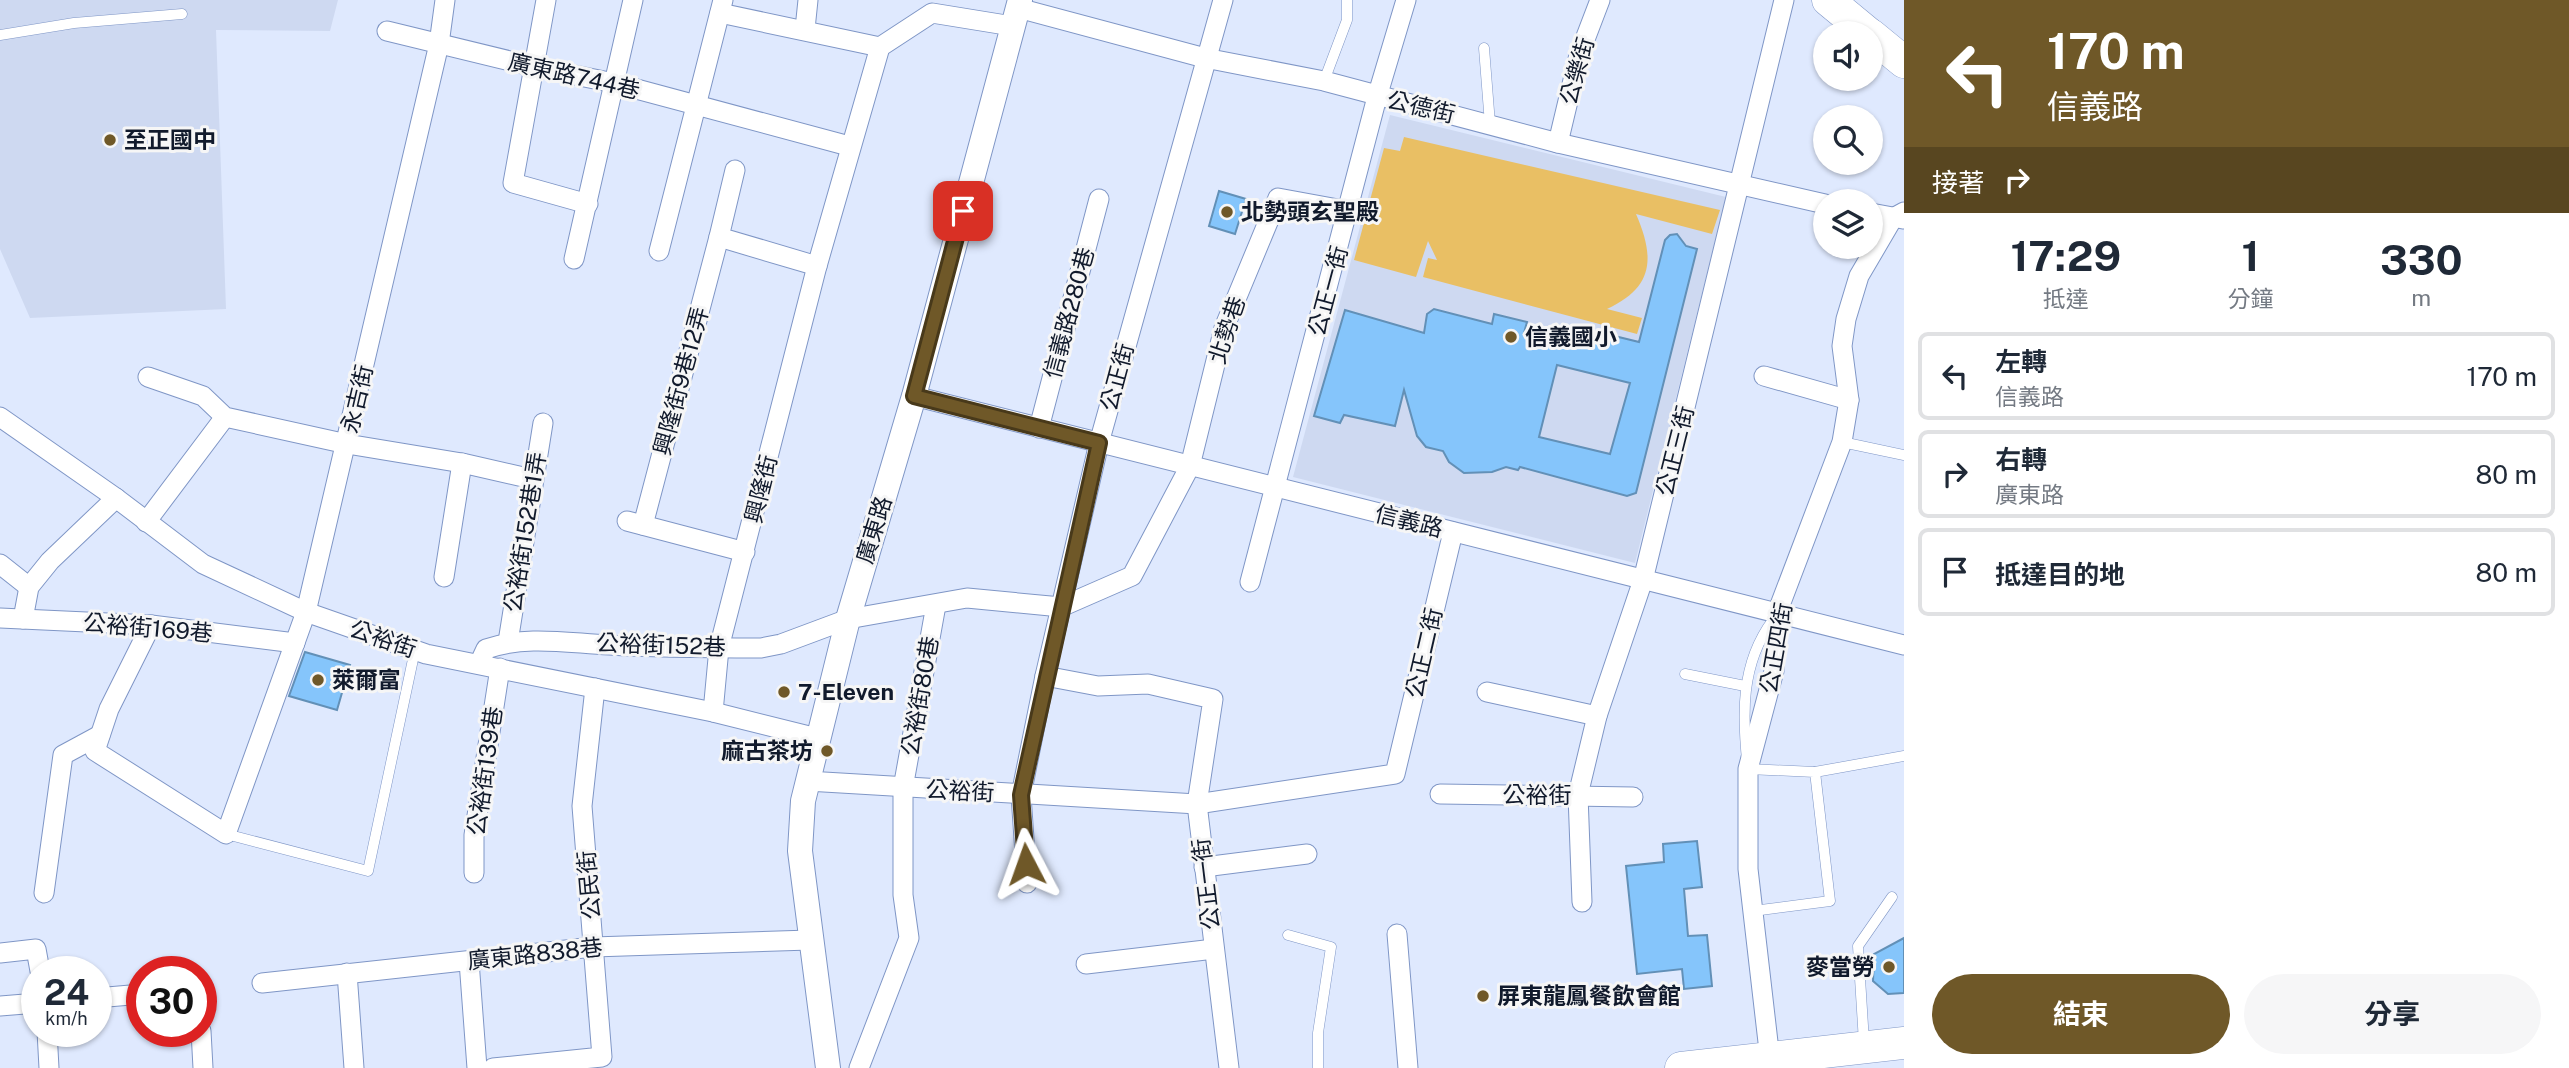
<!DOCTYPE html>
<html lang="zh-TW">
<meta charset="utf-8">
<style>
body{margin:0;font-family:"Public Sans","Noto Sans TC",sans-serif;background:#f6f6f7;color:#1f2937;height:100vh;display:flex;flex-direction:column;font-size:26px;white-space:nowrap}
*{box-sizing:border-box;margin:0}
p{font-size:23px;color:#747a83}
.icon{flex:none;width:38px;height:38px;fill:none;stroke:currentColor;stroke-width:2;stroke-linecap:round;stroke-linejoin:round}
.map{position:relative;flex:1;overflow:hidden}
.sheet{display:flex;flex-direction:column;background:#fff;width:665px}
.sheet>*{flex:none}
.banner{background:#6f5828;color:#fff;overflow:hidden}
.fabs{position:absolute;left:1813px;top:21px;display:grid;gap:14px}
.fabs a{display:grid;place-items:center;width:70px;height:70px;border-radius:50%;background:#fff;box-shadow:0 2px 5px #0004;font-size:35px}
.speed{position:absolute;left:21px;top:956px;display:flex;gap:14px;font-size:35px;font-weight:700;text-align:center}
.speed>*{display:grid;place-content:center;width:91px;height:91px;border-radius:50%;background:#fff;box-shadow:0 2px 5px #0004;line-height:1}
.speed small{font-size:18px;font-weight:400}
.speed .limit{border:10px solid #d22;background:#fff;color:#111}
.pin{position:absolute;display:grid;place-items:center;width:60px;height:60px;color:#fff;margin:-30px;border-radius:14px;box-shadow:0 4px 10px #0006}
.me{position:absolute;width:77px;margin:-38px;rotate:356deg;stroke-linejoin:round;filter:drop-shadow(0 0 5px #0008)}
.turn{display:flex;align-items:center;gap:24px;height:147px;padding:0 28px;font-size:32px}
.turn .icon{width:91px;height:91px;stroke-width:2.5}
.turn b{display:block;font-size:49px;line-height:60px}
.then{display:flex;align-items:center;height:66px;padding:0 28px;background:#0003;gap:14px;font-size:26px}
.eta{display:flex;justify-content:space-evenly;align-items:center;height:119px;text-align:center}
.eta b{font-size:42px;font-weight:700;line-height:49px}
.primary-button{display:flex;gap:14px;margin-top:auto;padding:14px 28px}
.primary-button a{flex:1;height:80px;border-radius:42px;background:#6f5828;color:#fff;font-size:28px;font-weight:700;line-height:80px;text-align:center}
.primary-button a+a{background:#f6f6f7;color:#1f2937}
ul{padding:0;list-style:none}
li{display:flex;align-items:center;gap:21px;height:88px;margin:0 14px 10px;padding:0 14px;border:4px solid #e0e1e3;border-radius:10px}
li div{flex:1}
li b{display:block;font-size:26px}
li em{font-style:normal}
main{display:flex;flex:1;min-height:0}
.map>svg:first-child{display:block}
.built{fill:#ced9f1}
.green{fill:#e9bf64}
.building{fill:#85c5fb;stroke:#6290b7;stroke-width:2;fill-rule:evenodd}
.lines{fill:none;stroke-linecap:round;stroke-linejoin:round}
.service-casing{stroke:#7f96c6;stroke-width:11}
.minor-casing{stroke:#7f96c6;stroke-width:21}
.tertiary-casing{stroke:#7f96c6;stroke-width:26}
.primary-casing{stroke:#7f96c6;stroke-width:33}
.service{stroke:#fff;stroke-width:10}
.minor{stroke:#fff;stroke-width:19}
.tertiary{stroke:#fff;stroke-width:24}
.primary{stroke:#fff;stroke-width:32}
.route-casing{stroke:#48391a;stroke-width:18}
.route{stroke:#6f5828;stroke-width:12}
.poi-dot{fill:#6f5828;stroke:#f6f6f6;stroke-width:2.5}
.labels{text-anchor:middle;stroke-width:6;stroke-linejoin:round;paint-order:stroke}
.street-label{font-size:23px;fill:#111a2c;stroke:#f6f6f6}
.poi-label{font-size:23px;font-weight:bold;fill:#111a2c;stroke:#f6f6f6;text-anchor:start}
</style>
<main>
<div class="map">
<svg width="1904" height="1068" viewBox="0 0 1904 1068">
<rect width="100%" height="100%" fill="#dfe9fe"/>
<g class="built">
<polygon points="0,0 338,0 330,31 216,30 226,309 30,318 0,249"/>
<polygon points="1390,115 1726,197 1635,563 1293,477"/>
</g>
<path class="green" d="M1404,137L1720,210L1712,234L1636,214C1655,258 1654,287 1607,309L1642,318L1637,334L1423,277L1428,258L1437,260L1428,241L1416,277L1354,260L1384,148L1400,151Z"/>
<g class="building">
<polygon points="1219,191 1246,199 1235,234 1209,226"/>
<path d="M1677,234L1686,246L1697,249L1636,493L1627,496L1520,467L1518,470L1506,467L1492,472L1464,473L1449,462L1443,451L1426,447L1417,436L1404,390L1395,426L1344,415L1340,423L1314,416L1345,310L1424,333L1427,314L1434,309L1492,324L1494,314L1527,322L1524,333L1580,348L1586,329L1639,342L1665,240L1670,235ZM1557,365L1630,383L1610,454L1539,437Z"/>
<polygon points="305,652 350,665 337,710 289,696"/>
<polygon points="1697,841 1702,887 1684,889 1688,936 1707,935 1712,986 1684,989 1682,969 1637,974 1626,866 1664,862 1663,844"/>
<polygon points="1904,938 1904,993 1888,994 1873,981 1874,954"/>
</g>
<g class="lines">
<g class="service-casing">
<g id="service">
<polyline points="0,35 74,23 182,14"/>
<polyline points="1484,48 1490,124"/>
<polyline points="1324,81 1347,20 1347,0"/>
<polyline points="1842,442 1904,455"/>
<polyline points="1685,674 1745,686"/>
<polyline points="1815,772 1904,756"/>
<polyline points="226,834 368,871 415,650"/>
<path d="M1753,911L1830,901L1815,772L1748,769C1742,716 1740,664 1773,620"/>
<polyline points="1288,935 1331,947 1318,1033 1318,1068"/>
<polyline points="1864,1042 1858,946 1892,897"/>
</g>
</g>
<g class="minor-casing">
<g id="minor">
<polyline points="546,0 513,183 588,204"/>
<polyline points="1018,8 1205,58 1324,81 1558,143 1825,204"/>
<polyline points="720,13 880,47"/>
<polyline points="805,29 808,0"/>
<polyline points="387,31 535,67 614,83 849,146"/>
<polyline points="1558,143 1579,55 1600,0"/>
<polyline points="735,170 719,237 817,266"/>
<polyline points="1871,213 1903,219"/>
<polyline points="659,251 723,0"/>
<polyline points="574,259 633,0"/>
<polyline points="1764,376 1849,400"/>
<polyline points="148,377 203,396 225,417 347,444 462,463 532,479"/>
<polyline points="914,396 1904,645"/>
<polyline points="0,417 116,498 203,564 306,612 426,654 713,712 817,738"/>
<polyline points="1039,428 1099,199"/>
<polyline points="627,521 745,552"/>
<polyline points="146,522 225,417"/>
<polyline points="643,525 719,237"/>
<polyline points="0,564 29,587"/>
<polyline points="444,577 462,463"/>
<polyline points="1250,582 1377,97 1406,0"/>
<polyline points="0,618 151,625 295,643"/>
<polyline points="23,619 29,587 50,561 116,498"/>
<polyline points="151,625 109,709 95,751 226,834 306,612 439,44 445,0"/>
<polyline points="508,642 543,423"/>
<path d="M479,664L486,649C527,635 566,643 609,645C659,648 710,648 761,648L781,644L848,619L967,598L1061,607L1132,576L1190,466L1224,328L1278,198L1349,211"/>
<polyline points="1045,676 1098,686 1148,684 1213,699 1197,804 1229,1068"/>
<polyline points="1487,692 1597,716"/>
<polyline points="713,712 719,648 817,266 880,47 932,13 1012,26"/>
<polyline points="807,781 1197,804 1395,774 1453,532"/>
<polyline points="1440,794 1633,797"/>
<polyline points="1204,867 1307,854"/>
<polyline points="474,873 474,835 500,668"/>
<polyline points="1027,883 1021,795 1045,676 1099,443 1223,0"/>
<polyline points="44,893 63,755 100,735"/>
<polyline points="1582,902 1578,795 1597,716 1643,580 1784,0"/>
<polyline points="1397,934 1408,1068"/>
<polyline points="0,953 36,949 40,971"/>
<polyline points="469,961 477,1068"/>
<polyline points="1086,964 1214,949"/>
<polyline points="347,973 354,1068"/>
<polyline points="262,983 593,947 810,940"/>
<polyline points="96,998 142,994"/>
<polyline points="0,1006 37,1003"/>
<polyline points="47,1031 49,1068"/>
<polyline points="201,1031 203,1068"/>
<polyline points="493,1068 602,1057 582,806 595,688"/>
<polyline points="859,1068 909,938 903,895 903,788 936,605"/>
<polyline points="1771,1068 1748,869 1748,769 1774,671 1777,613 1842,442 1849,400 1842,346 1846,319 1859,276 1893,218 1904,212"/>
</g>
</g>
<g class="tertiary-casing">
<polyline id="tertiary" points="828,1068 800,851 803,801 848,619 914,396 1020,0"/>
</g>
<g class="primary-casing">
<g id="primary">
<polyline points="1828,0 1868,33"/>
<polyline points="1871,35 1904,62"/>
<polyline points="1681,1068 1904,1043"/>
</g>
</g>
<use href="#service" class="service"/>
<use href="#minor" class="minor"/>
<use href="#tertiary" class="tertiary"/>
<use href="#primary" class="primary"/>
</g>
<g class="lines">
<g class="route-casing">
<polyline id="route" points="963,211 914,396 1099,443 1021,795 1026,864"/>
</g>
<use href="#route" class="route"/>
</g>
<g class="poi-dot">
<circle cx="110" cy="140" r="7"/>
<circle cx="1227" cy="212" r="7"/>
<circle cx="1511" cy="337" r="7"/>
<circle cx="318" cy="680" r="7"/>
<circle cx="784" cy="692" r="7"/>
<circle cx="827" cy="751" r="7"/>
<circle cx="1889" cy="967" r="7"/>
<circle cx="1483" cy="996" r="7"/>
</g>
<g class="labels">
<g class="street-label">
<text transform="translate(1577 71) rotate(-74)" y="8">公樂街</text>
<text transform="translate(574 76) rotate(13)" y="8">廣東路744巷</text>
<text transform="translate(1421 107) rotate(13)" y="8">公德街</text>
<text transform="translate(1328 291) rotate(-75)" y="8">公正一街</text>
<text transform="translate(1069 313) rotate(-75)" y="8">信義路280巷</text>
<text transform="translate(1227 330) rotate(-72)" y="8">北勢巷</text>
<text transform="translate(1117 377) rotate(-75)" y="8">公正街</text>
<text transform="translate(681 381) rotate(-75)" y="8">興隆街9巷12弄</text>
<text transform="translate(357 399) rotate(-77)" y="8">永吉街</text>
<text transform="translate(1675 451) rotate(-76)" y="8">公正三街</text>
<text transform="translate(761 489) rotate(-76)" y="8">興隆街</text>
<text transform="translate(1409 521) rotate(14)" y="8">信義路</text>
<text transform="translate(874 530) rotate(-73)" y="8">廣東路</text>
<text transform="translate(525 532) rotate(-81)" y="8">公裕街152巷1弄</text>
<text transform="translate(148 628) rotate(5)" y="8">公裕街169巷</text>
<text transform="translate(383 639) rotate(19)" y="8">公裕街</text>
<text transform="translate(661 645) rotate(2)" y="8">公裕街152巷</text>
<text transform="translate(1776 648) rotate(-80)" y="8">公正四街</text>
<text transform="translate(1424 653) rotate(-77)" y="8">公正二街</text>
<text transform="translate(920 696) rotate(-80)" y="8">公裕街80巷</text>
<text transform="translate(485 771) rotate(-82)" y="8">公裕街139巷</text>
<text transform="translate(960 791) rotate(3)" y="8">公裕街</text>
<text x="1537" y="803">公裕街</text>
<text transform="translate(1206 884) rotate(-97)" y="8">公正一街</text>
<text transform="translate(589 885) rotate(-95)" y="8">公民街</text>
<text transform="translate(535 954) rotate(-6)" y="8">廣東路838巷</text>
</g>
<g class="poi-label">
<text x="124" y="148">至正國中</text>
<text x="1241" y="220">北勢頭玄聖殿</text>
<text x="1525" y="345">信義國小</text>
<text x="332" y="688">萊爾富</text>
<text x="798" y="700">7-Eleven</text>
<text x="813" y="759" text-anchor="end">麻古茶坊</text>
<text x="1875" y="975" text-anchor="end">麥當勞</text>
<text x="1497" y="1004">屏東龍鳳餐飲會館</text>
</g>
</g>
</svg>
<div class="fabs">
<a><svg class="icon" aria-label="sound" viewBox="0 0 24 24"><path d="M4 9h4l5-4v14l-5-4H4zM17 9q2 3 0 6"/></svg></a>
<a><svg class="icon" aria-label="search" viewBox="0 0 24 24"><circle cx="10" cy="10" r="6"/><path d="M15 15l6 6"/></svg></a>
<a><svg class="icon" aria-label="layers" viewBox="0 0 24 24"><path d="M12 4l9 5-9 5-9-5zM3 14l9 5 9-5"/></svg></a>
</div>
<div class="speed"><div>24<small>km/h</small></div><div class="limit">30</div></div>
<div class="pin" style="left:963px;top:211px;background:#d93025"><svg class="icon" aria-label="arrive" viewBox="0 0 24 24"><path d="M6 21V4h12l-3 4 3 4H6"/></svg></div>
<svg class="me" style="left:1026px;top:864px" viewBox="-20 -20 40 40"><path d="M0-17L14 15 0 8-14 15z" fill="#6f5828" stroke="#fff" stroke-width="4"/></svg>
</div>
<section class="sheet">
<div class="banner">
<div class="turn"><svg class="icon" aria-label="left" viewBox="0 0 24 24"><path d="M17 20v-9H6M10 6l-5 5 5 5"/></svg><div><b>170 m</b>信義路</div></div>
<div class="then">接著<svg class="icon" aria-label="right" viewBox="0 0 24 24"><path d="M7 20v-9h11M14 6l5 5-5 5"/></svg></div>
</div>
<div class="eta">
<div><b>17:29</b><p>抵達</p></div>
<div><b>1</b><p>分鐘</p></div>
<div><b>330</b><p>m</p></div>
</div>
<ul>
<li><svg class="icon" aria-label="left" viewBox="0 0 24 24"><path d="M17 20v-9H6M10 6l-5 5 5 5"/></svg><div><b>左轉</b><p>信義路</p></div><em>170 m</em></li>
<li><svg class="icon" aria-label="right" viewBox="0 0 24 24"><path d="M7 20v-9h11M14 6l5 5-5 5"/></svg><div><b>右轉</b><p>廣東路</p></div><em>80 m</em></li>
<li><svg class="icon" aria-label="arrive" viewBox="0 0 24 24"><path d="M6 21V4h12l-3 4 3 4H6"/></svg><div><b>抵達目的地</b></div><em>80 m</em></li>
</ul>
<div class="primary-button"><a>結束</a><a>分享</a></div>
</section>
</main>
